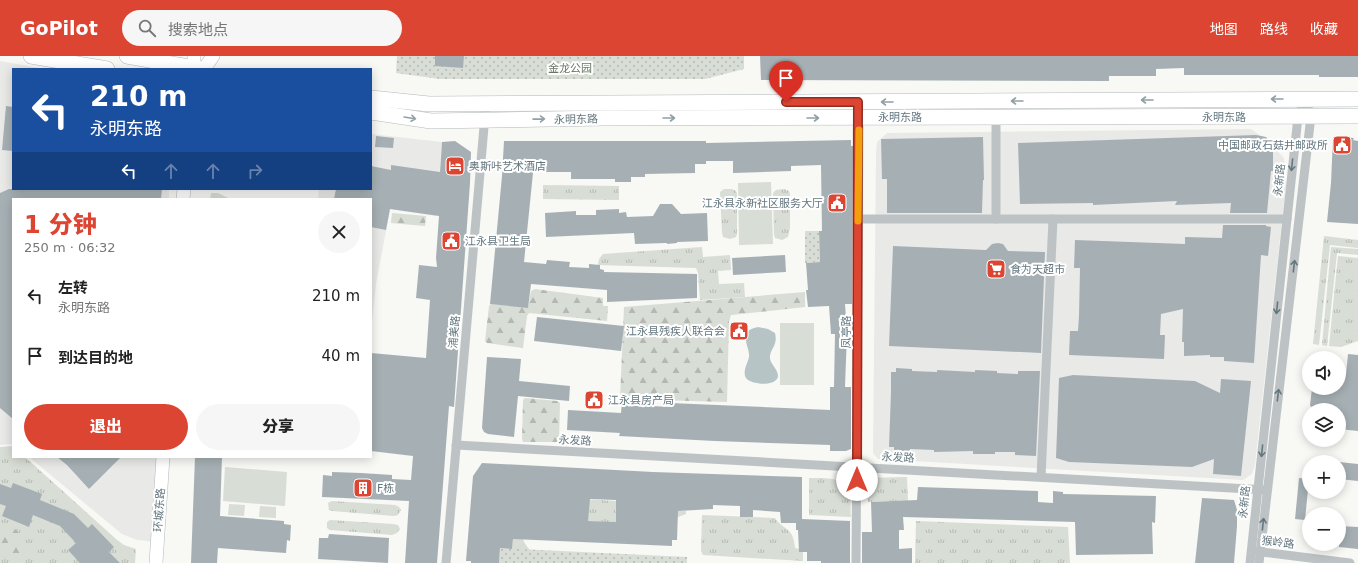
<!DOCTYPE html>
<html lang="zh">
<meta charset="utf-8">
<style>
body{margin:0;font-family:"DejaVu Sans","Noto Sans SC",sans-serif;background:#f6f6f6;color:#222;height:100vh;display:flex;flex-direction:column;font-size:15px;white-space:nowrap}
*{box-sizing:border-box;margin:0}
p{font-size:13px;color:#767676}
.icon{flex:none;width:22px;height:22px;fill:none;stroke:currentColor;stroke-width:2;stroke-linecap:round;stroke-linejoin:round}
.map{position:relative;flex:1;overflow:hidden}
.details{position:absolute;left:12px;top:142px;width:360px;height:260px;display:flex;flex-direction:column;background:#fff;border-radius:0px;box-shadow:0 2px 10px #0003}
.details>*{flex:none}
.top-card{position:absolute;left:12px;top:12px;width:360px;height:122px;border-radius:0px;box-shadow:0 2px 10px #0003;background:#1a4fa0;color:#fff;overflow:hidden}
.tools{position:absolute;left:1302px;top:295px;display:grid;gap:8px}
.tools a{display:grid;place-items:center;width:44px;height:44px;border-radius:50%;background:#fff;box-shadow:0 2px 10px #0003;font-size:20px}
.pin{position:absolute;display:grid;place-items:center;width:34px;height:34px;color:#fff;margin:-41px -17px;border-radius:50% 50% 50% 0;rotate:-45deg;box-shadow:0 0 4px #0007}
.pin .icon{rotate:45deg}
.me{position:absolute;width:44px;margin:-22px;rotate:0deg;stroke-linejoin:round;filter:drop-shadow(0 0 3px #0008)}
.turn{display:flex;align-items:center;gap:14px;height:84px;padding:0 12px;font-size:18px}
.turn .icon{width:52px;height:52px;stroke-width:2.5}
.turn b{display:block;font-size:28px;line-height:34px}
.lanes{display:flex;align-items:center;height:38px;padding:0 12px;background:#0003;justify-content:center;gap:20px;direction:ltr}
.lanes .off{opacity:.35}
.round{display:grid;place-items:center;flex:none;width:42px;height:42px;border-radius:21px;background:#f6f6f6}
.headline{display:flex;align-items:center;justify-content:space-between;height:68px;padding:0 12px}
h1{font-size:24px;font-weight:800;line-height:30px;color:#db4532}
.cta{display:flex;gap:8px;margin-top:auto;padding:8px 12px}
.cta a{flex:1;height:46px;border-radius:24px;background:#db4532;color:#fff;font-size:16px;font-weight:800;line-height:46px;text-align:center}
.cta a+a{background:#f6f6f6;color:#222}
ul{padding:0;list-style:none}
li{display:flex;align-items:center;gap:12px;height:60px;padding:0 12px}
li div{flex:1}
li b{display:block;font-size:15px}
li em{font-style:normal}
header{display:flex;align-items:center;gap:24px;box-sizing:border-box;height:56px;padding:0 20px;background:#db4532;color:#fff}
header strong{font-size:19px}
nav{display:flex;gap:22px;margin-inline-start:auto;font-size:14px}
.search{width:280px;height:36px;background:#f6f6f6;display:flex;align-items:center;gap:10px;box-sizing:border-box;padding:0 14px;border-radius:22px;color:#767676;font-size:15px}
.map>svg:first-child{display:block}
.built{fill:#e9e9e8}
.grass{fill:url(#grass-tufts)}
.forest{fill:url(#forest-firs)}
.park{fill:url(#park-dots)}
.pitch{fill:#d8ddd5}
.water{fill:#b6c4c6}
.building{fill:#a6b0b4;fill-rule:evenodd}
.lines{fill:none;stroke-linecap:round;stroke-linejoin:round}
.secondary-casing{stroke:#b2b9bc;stroke-width:14}
.primary-casing{stroke:#b3b9bc;stroke-width:16}
.street{stroke:#bdc3c5;stroke-width:9}
.secondary{stroke:#fff;stroke-width:13}
.primary{stroke:#fff;stroke-width:15}
.oneway{stroke:#92a0a5}
.oneway2{stroke:#64777f}
.route-casing{stroke:#8e2d20;stroke-width:10}
.route{stroke:#db4532;stroke-width:7}
.slow{stroke:#f59e0b;stroke-width:7}
.labels{text-anchor:middle;stroke-width:4;stroke-linejoin:round;paint-order:stroke}
.park-label{font-size:11px;fill:#697763;stroke:#fff}
.street-label{font-size:11px;fill:#64777f;stroke:#fff}
.poi-label{font-size:11px;fill:#64777f;stroke:#fff;text-anchor:start}
</style>
<header>
<strong>GoPilot</strong>
<div class="search"><svg class="icon" aria-label="search" viewBox="0 0 24 24"><circle cx="10" cy="10" r="6"/><path d="M15 15l6 6"/></svg>搜索地点</div>
<nav><a>地图</a><a>路线</a><a>收藏</a></nav>
</header>
<div class="map">
<svg width="1358" height="507" viewBox="0 0 1358 507">
<defs>
<pattern id="grass-tufts" width="24" height="20" patternUnits="userSpaceOnUse"><rect width="24" height="20" fill="#d8ddd5"/><path d="M3 7l-1-3M5 7V3M7 7l1-3M15 17l-1-3M17 17v-4M19 17l1-3" fill="none" stroke="#b3b8b2"/></pattern>
<pattern id="forest-firs" width="22" height="20" patternUnits="userSpaceOnUse"><rect width="22" height="20" fill="#d8ddd5"/><path d="M5 1l3.5 6h-7zM16 11l3.5 6h-7z" fill="#b3b8b2"/></pattern>
<pattern id="park-dots" width="8" height="8" patternUnits="userSpaceOnUse"><rect width="8" height="8" fill="#d8ddd5"/><path d="M2 2h.1M6 6h.1" fill="none" stroke="#b3b8b2" stroke-width="1.8" stroke-linecap="round"/></pattern>
</defs>
<rect width="100%" height="100%" fill="#f8f8f5"/>
<g class="built">
<polygon points="0,5 45,13 13,13 13,133 169,133 169,143 13,143 13,388 0,389"/>
<polygon points="1251,73 1267,84 1284,102 1286,128 1255,409 1252,418 1243,424 878,403 873,397 876,97 877,86 887,77"/>
<polygon points="371,78 442,86 436,160 390,153 376,228 371,277 371,143 318,143 319,133 371,133"/>
<polygon points="29,401 160,401 157,486 137,484 122,478"/>
</g>
<g class="grass">
<polygon points="543,129 619,130 619,144 543,143"/>
<polygon points="724,133 732,133 736,135 737,138 737,178 736,181 730,183 723,181 722,177 720,136"/>
<polygon points="784,133 789,135 790,138 790,172 788,181 782,184 775,182 774,178 773,137 776,134"/>
<polygon points="211,137 218,137 230,143 210,143"/>
<polygon points="1324,180 1358,184 1358,192 1330,189 1319,289 1313,288"/>
<polygon points="702,191 703,201 730,199 731,214 718,215 719,228 744,227 745,241 700,244 698,217 696,212 598,209 599,203 603,198"/>
<polygon points="1331,191 1358,193 1358,199 1337,197 1327,290 1322,289"/>
<polygon points="1338,200 1358,202 1358,285 1341,291 1329,290"/>
<polygon points="13,390 13,401 25,401 116,483 124,489 136,493 135,507 0,507 0,391"/>
<polygon points="907,421 908,445 868,446 867,422"/>
<path d="M809,422C823,422 847,420 850,438C851,446 850,454 851,461L809,459Z"/>
<path d="M522,440L638,446L616,447V455H686V458L678,461L668,469L523,462C523,477 519,482 530,494L512,493L513,480Z"/>
<polygon points="332,445 395,449 399,451 401,454 398,459 394,460 332,455 329,454 328,447"/>
<path d="M702,459L775,462C785,476 793,470 795,492L803,494V505L703,499L701,495Z"/>
<polygon points="330,464 393,468 398,469 400,473 397,477 392,479 330,474 327,472 327,466"/>
<polygon points="916,465 1068,471 1070,507 915,507"/>
</g>
<g class="forest">
<polygon points="392,157 426,160 425,170 391,167"/>
<polygon points="535,233 603,242 603,250 608,250 607,265 529,257 527,260 523,292 487,287 485,285 489,250 491,248 528,251 531,235"/>
<polygon points="805,236 805,251 731,259 729,265 727,346 620,343 624,251"/>
<polygon points="525,342 557,345 560,347 559,386 523,386 522,383 523,344"/>
<polygon points="0,467 15,473 23,481 24,493 22,500 0,502"/>
</g>
<g class="park">
<polygon points="397,0 744,0 744,13 705,23 440,23 396,17"/>
<polygon points="805,175 819,175 820,206 805,207"/>
<polygon points="500,492 687,501 687,507 499,507"/>
</g>
<g class="pitch">
<polygon points="771,126 773,188 739,189 738,127"/>
<rect x="780" y="267" width="34" height="62"/>
<polygon points="225,411 287,416 285,450 223,445"/>
<polygon points="229,448 245,449 244,460 228,459"/>
<polygon points="260,450 276,451 276,462 259,461"/>
</g>
<path class="water" d="M758,271L768,273L775,277C778,289 771,292 770,300C769,308 778,312 778,320C777,331 751,329 746,322C742,315 748,307 749,301C750,293 743,285 747,277C749,273 754,272 758,271Z"/>
<g class="building">
<polygon points="435,0 464,0 463,12 435,10"/>
<polygon points="760,0 1358,0 1358,21 1319,21 1319,19 1184,19 1184,12 1156,13 1156,20 1109,20 1109,25 761,24"/>
<polygon points="6,50 13,51 13,95 2,94"/>
<polygon points="1256,79 1266,81 1271,86 1273,93 1273,115 1271,115 1267,157 1230,157 1231,147 1175,149 1177,145 1093,149 1093,147 1020,148 1018,87"/>
<polygon points="376,80 394,82 393,92 375,91"/>
<polygon points="983,81 984,124 983,124 982,157 887,157 887,123 882,123 881,83"/>
<polygon points="1333,81 1354,82 1353,84 1358,85 1358,168 1327,166 1331,127"/>
<polygon points="851,84 851,90 853,90 852,248 845,248 847,277 845,331 851,331 851,393 846,395 830,395 830,389 715,385 619,380 620,377 567,374 568,354 621,357 622,345 635,346 634,349 669,351 670,347 830,354 830,331 834,331 835,278 831,278 829,250 808,251 806,234 808,234 806,207 820,206 819,175 822,175 821,109 791,110 791,115 733,117 733,105 706,105 706,108 695,108 695,117 645,118 645,121 631,121 631,126 615,126 615,123 571,123 571,116 543,116 543,107 534,107 524,206 546,208 547,204 570,206 569,211 589,212 589,208 600,209 600,213 604,214 604,216 697,218 697,242 607,246 607,234 531,228 528,252 490,248 502,120 504,85 706,85 706,87"/>
<polygon points="455,85 471,96 470,127 454,351 449,350 437,507 405,507 409,445 322,441 323,419 332,420 332,416 361,417 392,419 392,423 411,424 413,400 371,395 371,297 426,302 430,244 416,242 419,209 437,211 436,202 439,160 390,153 386,174 371,171 371,143 334,143 336,133 371,133 371,110 391,114 391,109 440,116 442,86"/>
<polygon points="9,133 162,133 161,143 13,143 13,363 0,352 0,137"/>
<polygon points="660,148 672,148 681,158 707,157 708,185 677,186 677,187 667,188 667,187 635,188 634,177 546,181 545,157 576,155 576,159 596,159 596,154 619,153 619,157 626,156 627,161 653,160"/>
<polygon points="1223,169 1266,169 1266,170 1271,171 1268,200 1261,199 1254,307 1224,305 1224,301 1210,301 1210,299 1184,300 1184,286 1182,286 1183,253 1161,258 1160,279 1165,279 1164,303 1069,299 1070,275 1078,275 1079,260 1080,212 1074,212 1075,184 1185,188 1185,181 1222,182"/>
<polygon points="998,187 1003,188 1008,195 1045,196 1041,297 889,290 893,190 986,194 992,188"/>
<polygon points="785,199 786,216 733,219 732,202"/>
<polygon points="537,261 624,270 621,295 534,285"/>
<polygon points="1348,298 1358,299 1358,375 1339,373 1339,354 1313,354 1310,349 1312,332 1339,332 1340,325 1343,325 1344,319 1346,319"/>
<polygon points="487,301 521,303 519,325 570,330 569,345 518,340 514,381 488,378 484,376 482,372"/>
<polygon points="896,312 912,313 912,315 937,316 937,314 975,316 975,314 997,315 997,317 1018,318 1018,315 1040,315 1036,400 1015,399 1015,396 995,396 995,398 973,398 973,395 934,396 934,394 910,393 910,395 894,395 894,391 889,391 891,336 891,316 896,316"/>
<polygon points="1073,319 1195,325 1220,337 1221,323 1251,325 1241,420 1213,418 1214,403 1192,411 1069,406 1056,402 1059,322"/>
<polygon points="57,401 121,401 89,433 67,409"/>
<polygon points="195,401 222,401 220,460 284,465 284,468 291,469 290,485 287,484 286,497 218,492 217,507 191,507"/>
<polygon points="1339,406 1358,408 1358,425 1339,423"/>
<path d="M482,407L653,416L802,421V463L850,465V507H821V505H807V496H799L798,474H796V467H781L780,456L753,454V461H740V450L713,449V453L678,455L677,484H672V490L513,483L512,493L500,492L499,507H471V505H466L473,420ZM590,443L616,444V466L588,465Z"/>
<polygon points="1299,422 1309,423 1305,464 1295,463"/>
<polygon points="13,427 42,438 40,444 74,458 88,472 92,468 114,491 109,496 120,507 80,507 68,494 76,487 60,470 33,459 29,471 2,460 6,450 0,448 0,428 11,432"/>
<polygon points="918,431 1038,435 1038,446 1053,447 1053,435 1063,436 1063,438 1156,440 1155,467 1152,466 1153,498 1076,499 1075,466 903,461 904,474 899,474 899,493 912,492 912,507 862,507 862,476 872,476 871,446 917,444"/>
<polygon points="1202,442 1234,444 1237,454 1237,470 1234,507 1195,507"/>
<polygon points="1339,470 1358,471 1358,493 1339,491"/>
<polygon points="329,478 389,482 388,507 318,503 319,482 328,482"/>
</g>
<g class="lines">
<g class="secondary-casing">
<g id="secondary">
<polyline points="194,0 194,13"/>
<polyline points="204,13 213,0"/>
<polyline points="183,143 184,133"/>
<polyline points="156,507 163,401"/>
</g>
</g>
<g class="primary-casing">
<g id="primary">
<polyline points="31,0 107,13"/>
<polyline points="127,0 200,13"/>
<polyline points="371,42 429,48 1358,43"/>
<polyline points="371,56 431,65 604,62 1358,60"/>
</g>
</g>
<g class="street">
<polyline points="858,163 1287,163"/>
<polyline points="996,163 996,61"/>
<polyline points="456,389 1267,434"/>
<polyline points="1041,421 1053,163"/>
<polyline points="1254,495 1350,507"/>
<polyline points="446,507 486,48"/>
<polyline points="856,507 859,56"/>
<polyline points="1250,507 1298,61 1305,43"/>
<polyline points="1259,507 1311,60 1305,43"/>
</g>
<use href="#secondary" class="secondary"/>
<use href="#primary" class="primary"/>
</g>
<defs><path id="oneway-shaft" d="M-6 0H5M1.5-3L5.5 0L1.5 3" fill="none" stroke-width="1.6" stroke-linecap="round" stroke-linejoin="round"/></defs>
<g class="oneway">
<use href="#oneway-shaft" transform="translate(1277 43) rotate(180)"/>
<use href="#oneway-shaft" transform="translate(1147 44) rotate(180)"/>
<use href="#oneway-shaft" transform="translate(1017 45) rotate(180)"/>
<use href="#oneway-shaft" transform="translate(887 46) rotate(180)"/>
<use href="#oneway-shaft" transform="translate(410 62) rotate(9)"/>
<use href="#oneway-shaft" transform="translate(669 62)"/>
<use href="#oneway-shaft" transform="translate(813 62)"/>
<use href="#oneway-shaft" transform="translate(539 63) rotate(-1)"/>
</g>
<g class="oneway2">
<use href="#oneway-shaft" transform="translate(1292 109) rotate(96)"/>
<use href="#oneway-shaft" transform="translate(1294 210) rotate(-83)"/>
<use href="#oneway-shaft" transform="translate(1277 252) rotate(96)"/>
<use href="#oneway-shaft" transform="translate(1278 339) rotate(-83)"/>
<use href="#oneway-shaft" transform="translate(1262 395) rotate(96)"/>
<use href="#oneway-shaft" transform="translate(1263 468) rotate(-84)"/>
</g>
<g class="lines">
<g class="route-casing">
<polyline id="route" points="786,46 858,46 857,424"/>
</g>
<use href="#route" class="route"/>
<polyline class="slow" points="858,165 859,74"/>
</g>
<defs>
<g id="civic-square" transform="scale(1)"><rect x="-9" y="-9" width="18" height="18" rx="4" fill="#db4532" stroke="#fff"/><path d="M-.6-6.5H3V-4.5H.6V-3L4-1V1h2V6H-6V1h2V-1L-.6-3ZM-1.2 2.5V6h2.4V2.5Z" fill="#fff"/></g>
<g id="hotel-square" transform="scale(1)"><rect x="-9" y="-9" width="18" height="18" rx="4" fill="#db4532" stroke="#fff"/><path d="M-6-4.5h1.5V1H6V5H4.5V3h-9V5H-6ZM-4 0a1.8 1.8 0 1 1 3.6 0ZM.5 0V-2.5h3Q6-2.5 6 0Z" fill="#fff"/></g>
<g id="supermarket-square" transform="scale(1)"><rect x="-9" y="-9" width="18" height="18" rx="4" fill="#db4532" stroke="#fff"/><path d="M-6-5.5h2.5l.6 2H6L4.5 2H-2.5L-4.4-4H-6ZM-1.5 3.2a1.3 1.3 0 1 0 .1 0ZM3 3.2a1.3 1.3 0 1 0 .1 0Z" fill="#fff"/></g>
<g id="building-square" transform="scale(1)"><rect x="-9" y="-9" width="18" height="18" rx="4" fill="#db4532" stroke="#fff"/><path d="M-4-6H4V6H1V3H-1V6H-4ZM-2.5-4.3h1.7v1.8h-1.7ZM.8-4.3h1.7v1.8H.8ZM-2.5-1h1.7V.8h-1.7ZM.8-1h1.7V.8H.8Z" fill="#fff"/></g>
</defs>
<g fill-rule="evenodd">
<use href="#civic-square" x="1342" y="89"/>
<use href="#hotel-square" x="455" y="110"/>
<use href="#civic-square" x="837" y="147"/>
<use href="#civic-square" x="451" y="185"/>
<use href="#supermarket-square" x="996" y="213"/>
<use href="#civic-square" x="739" y="275"/>
<use href="#civic-square" x="594" y="344"/>
<use href="#building-square" x="363" y="432"/>
</g>
<g class="labels">
<g class="park-label">
<text x="570" y="16">金龙公园</text>
</g>
<g class="street-label">
<text x="900" y="65">永明东路</text>
<text x="1224" y="65">永明东路</text>
<text transform="translate(576 63) rotate(-1)" y="4">永明东路</text>
<text transform="translate(1279 124) rotate(-84)" y="4">永新路</text>
<text transform="translate(454 276) rotate(-85)" y="4">浦美路</text>
<text transform="translate(846 276) rotate(-90)" y="4">凤亭路</text>
<text transform="translate(575 384) rotate(3)" y="4">永发路</text>
<text transform="translate(898 401) rotate(3)" y="4">永发路</text>
<text transform="translate(1244 446) rotate(-84)" y="4">永新路</text>
<text transform="translate(159 454) rotate(-86)" y="4">环城东路</text>
<text transform="translate(1278 486) rotate(7)" y="4">猴岭路</text>
</g>
<g class="poi-label">
<text x="1328" y="93" text-anchor="end">中国邮政石菇井邮政所</text>
<text x="469" y="114">奥斯咔艺术酒店</text>
<text x="823" y="151" text-anchor="end">江永县永新社区服务大厅</text>
<text x="465" y="189">江永县卫生局</text>
<text x="1010" y="217">食为天超市</text>
<text x="725" y="279" text-anchor="end">江永县残疾人联合会</text>
<text x="608" y="348">江永县房产局</text>
<text x="377" y="436">F栋</text>
</g>
</g>
</svg>
<div class="tools">
<a><svg class="icon" aria-label="sound" viewBox="0 0 24 24"><path d="M4 9h4l5-4v14l-5-4H4zM17 9q2 3 0 6"/></svg></a>
<a><svg class="icon" aria-label="layers" viewBox="0 0 24 24"><path d="M12 4l9 5-9 5-9-5zM3 14l9 5 9-5"/></svg></a>
<a>+</a>
<a>−</a>
</div>
<div class="pin" style="left:786px;top:46px;background:#d93025"><svg class="icon" aria-label="arrive" viewBox="0 0 24 24"><path d="M6 21V4h12l-3 4 3 4H6"/></svg></div>
<svg class="me" style="left:857px;top:424px" viewBox="-20 -20 40 40"><circle r="19" fill="#fff"/><path d="M0-13L10 11 0 6-10 11z" fill="#db4532"/></svg>
<div class="top-card">
<div class="turn"><svg class="icon" aria-label="left" viewBox="0 0 24 24"><path d="M17 20v-9H6M10 6l-5 5 5 5"/></svg><div><b>210 m</b>永明东路</div></div>
<div class="lanes"><svg class="icon" aria-label="left" viewBox="0 0 24 24"><path d="M17 20v-9H6M10 6l-5 5 5 5"/></svg><svg class="icon off" aria-label="ahead" viewBox="0 0 24 24"><path d="M12 20V5M6 11l6-6 6 6"/></svg><svg class="icon off" aria-label="ahead" viewBox="0 0 24 24"><path d="M12 20V5M6 11l6-6 6 6"/></svg><svg class="icon off" aria-label="right" viewBox="0 0 24 24"><path d="M7 20v-9h11M14 6l5 5-5 5"/></svg></div>
</div>
<section class="details">
<div class="headline"><div><h1>1 分钟</h1><p>250 m · 06:32</p></div><a class="round"><svg class="icon" aria-label="close" viewBox="0 0 24 24"><path d="M6 6l12 12M18 6L6 18"/></svg></a></div>
<ul>
<li><svg class="icon" aria-label="left" viewBox="0 0 24 24"><path d="M17 20v-9H6M10 6l-5 5 5 5"/></svg><div><b>左转</b><p>永明东路</p></div><em>210 m</em></li>
<li><svg class="icon" aria-label="arrive" viewBox="0 0 24 24"><path d="M6 21V4h12l-3 4 3 4H6"/></svg><div><b>到达目的地</b></div><em>40 m</em></li>
</ul>
<div class="cta"><a>退出</a><a>分享</a></div>
</section>
</div>
